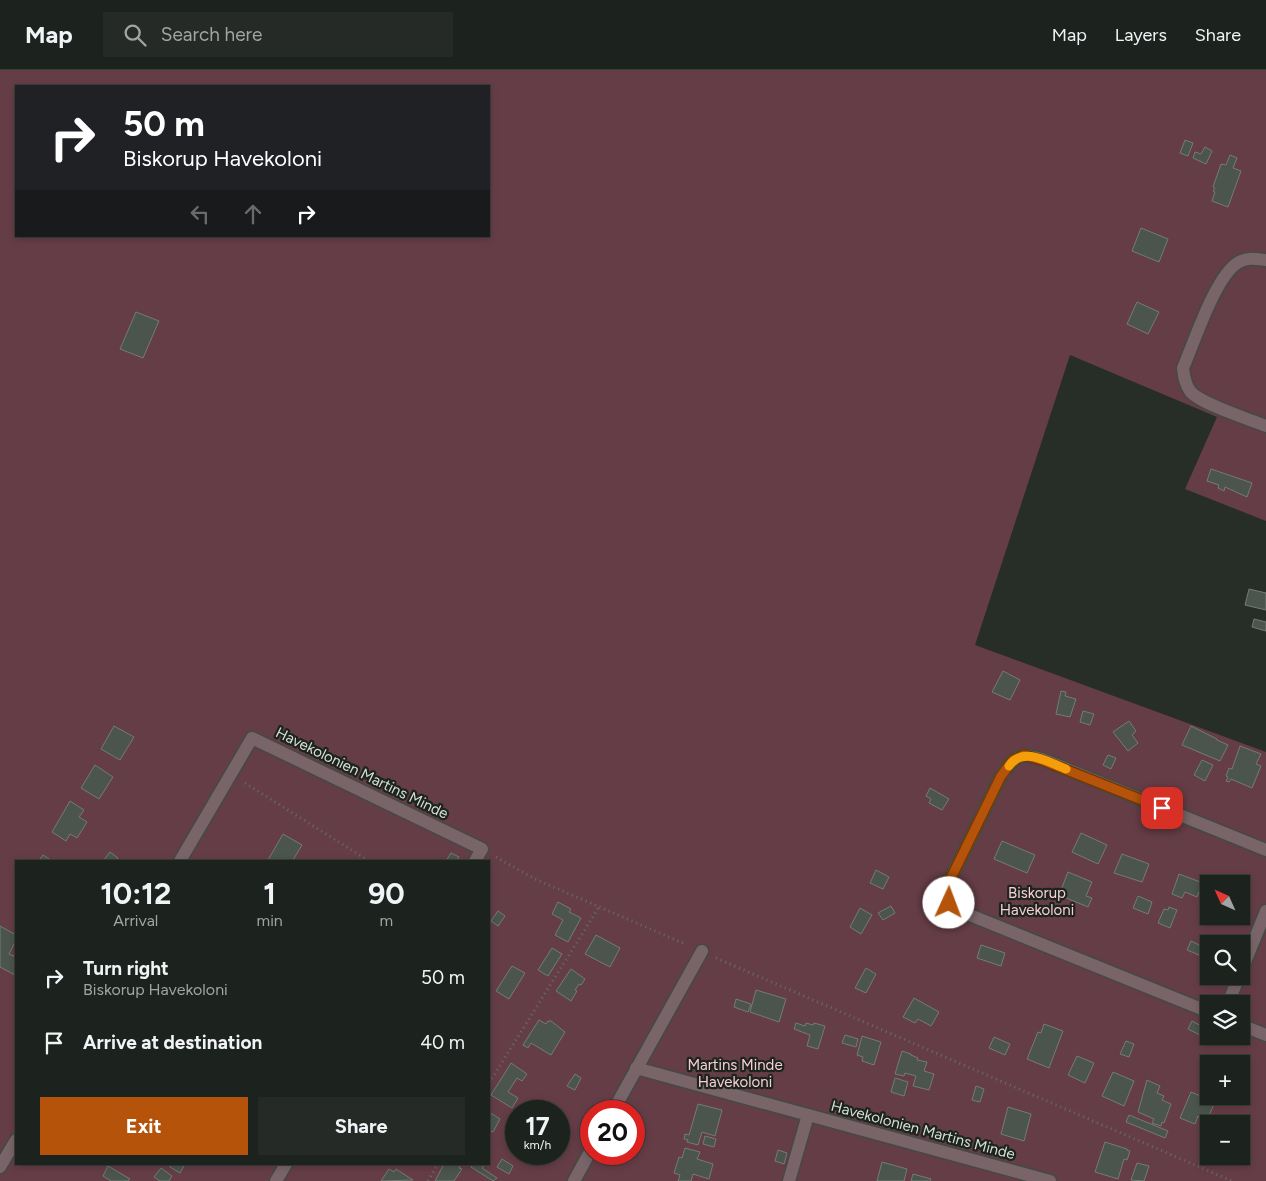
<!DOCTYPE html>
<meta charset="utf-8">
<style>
body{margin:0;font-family:Figtree,sans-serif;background:#252a26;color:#f1f3f6;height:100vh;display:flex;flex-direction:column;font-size:19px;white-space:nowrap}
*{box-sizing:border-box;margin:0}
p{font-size:16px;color:#a0a4a4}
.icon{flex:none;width:28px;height:28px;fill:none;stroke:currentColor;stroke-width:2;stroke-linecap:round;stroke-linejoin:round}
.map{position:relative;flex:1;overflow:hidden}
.panel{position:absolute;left:15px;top:790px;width:475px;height:305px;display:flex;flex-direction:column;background:#1c221d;border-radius:0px;box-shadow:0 2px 8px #0003,0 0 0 1px #3a3f3b}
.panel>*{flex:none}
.hud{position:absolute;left:15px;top:15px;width:475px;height:152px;border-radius:0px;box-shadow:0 2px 8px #0003,0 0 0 1px #3a3f3b;background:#202124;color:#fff;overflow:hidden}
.needle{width:32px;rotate:315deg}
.tools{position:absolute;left:1200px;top:805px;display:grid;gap:10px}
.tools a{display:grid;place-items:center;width:50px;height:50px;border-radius:0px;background:#1c221d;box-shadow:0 2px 8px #0003,0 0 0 1px #3a3f3b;font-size:25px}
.speed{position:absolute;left:505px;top:1030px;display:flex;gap:10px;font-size:25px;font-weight:700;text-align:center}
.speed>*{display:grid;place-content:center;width:65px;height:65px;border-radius:50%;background:#1c221d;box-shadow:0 2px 8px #0003,0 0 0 1px #3a3f3b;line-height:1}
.speed small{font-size:12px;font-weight:400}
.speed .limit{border:8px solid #d22;background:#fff;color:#111}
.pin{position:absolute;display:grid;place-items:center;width:42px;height:42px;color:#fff;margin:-21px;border-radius:10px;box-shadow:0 2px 8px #0006}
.me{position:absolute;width:55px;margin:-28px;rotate:2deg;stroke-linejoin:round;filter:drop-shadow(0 0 4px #0008)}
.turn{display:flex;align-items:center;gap:18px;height:105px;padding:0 25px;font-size:22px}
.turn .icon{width:65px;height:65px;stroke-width:2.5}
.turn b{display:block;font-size:35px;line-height:42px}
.lanes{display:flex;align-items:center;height:48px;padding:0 25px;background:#0003;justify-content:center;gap:25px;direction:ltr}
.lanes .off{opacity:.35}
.eta{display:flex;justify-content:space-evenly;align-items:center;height:85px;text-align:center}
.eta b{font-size:30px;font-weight:700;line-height:35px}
.button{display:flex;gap:10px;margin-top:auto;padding:10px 25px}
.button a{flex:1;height:58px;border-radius:0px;background:#b45309;color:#fff;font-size:20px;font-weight:700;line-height:58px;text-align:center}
.button a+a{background:#252a26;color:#f1f3f6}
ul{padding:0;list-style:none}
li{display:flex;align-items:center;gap:15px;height:65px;padding:0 25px}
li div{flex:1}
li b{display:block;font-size:19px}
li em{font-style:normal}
header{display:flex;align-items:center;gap:30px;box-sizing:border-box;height:70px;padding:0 25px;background:#1c221d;border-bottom:1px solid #3a3f3b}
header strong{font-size:24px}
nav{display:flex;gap:28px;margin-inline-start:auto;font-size:18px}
.search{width:350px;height:45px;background:#252a26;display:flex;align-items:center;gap:12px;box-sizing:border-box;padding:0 18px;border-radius:0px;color:#a0a4a4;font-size:19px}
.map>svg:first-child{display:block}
.green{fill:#653d47;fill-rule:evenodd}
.building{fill:#4b544d;stroke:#737c74}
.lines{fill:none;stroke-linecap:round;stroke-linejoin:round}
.minor-casing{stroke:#434a44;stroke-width:15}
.path{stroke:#666d67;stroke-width:3;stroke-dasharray:1 4;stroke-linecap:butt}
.minor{stroke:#796569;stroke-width:12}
.route-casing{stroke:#753606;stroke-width:12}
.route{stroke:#b45309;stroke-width:9}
.slow{stroke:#f59e0b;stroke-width:9}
.labels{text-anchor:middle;stroke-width:4.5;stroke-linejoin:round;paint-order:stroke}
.street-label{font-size:15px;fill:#d9deda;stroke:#1c241e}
.park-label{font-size:15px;fill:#fbccd6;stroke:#1c241e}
</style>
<header>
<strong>Map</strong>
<div class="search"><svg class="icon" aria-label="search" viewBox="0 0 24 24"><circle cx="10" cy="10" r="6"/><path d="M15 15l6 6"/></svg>Search here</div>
<nav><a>Map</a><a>Layers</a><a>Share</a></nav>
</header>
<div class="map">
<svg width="1266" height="1111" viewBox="0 0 1266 1111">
<rect width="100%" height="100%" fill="#262e27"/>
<path class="green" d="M0,0H1266V451L1185,419L1217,347L1070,285L975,575L1266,682V1111H0ZM16,16H489V166H16ZM16,791H489V1094H16ZM1209,814H1241V846H1209ZM1209,874H1241V906H1209ZM1209,934H1241V966H1209ZM1209,994H1241V1026H1209ZM516,1041H559V1084H516ZM591,1041H634V1084H591ZM1209,1054H1241V1086H1209Z"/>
<g class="building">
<polygon points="1185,70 1193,73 1188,86 1180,83"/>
<polygon points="1205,77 1212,81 1206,94 1193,88 1195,82 1201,84"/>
<polygon points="1230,85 1237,88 1233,98 1241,101 1228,137 1212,131 1215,122 1213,121 1215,118 1213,117 1221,94 1226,95"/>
<polygon points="1141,158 1168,169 1159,192 1132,181"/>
<polygon points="1137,232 1159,242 1148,264 1127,254"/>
<polygon points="136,242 159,251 143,288 120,279"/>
<polygon points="1211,399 1252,413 1247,427 1225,417 1224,421 1218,418 1219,415 1207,411"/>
<polygon points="1249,519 1266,523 1266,540 1245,535"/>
<polygon points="1254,549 1266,552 1266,561 1252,557"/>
<polygon points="1003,601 1020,610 1010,630 992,622"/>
<polygon points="1061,621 1066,622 1065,626 1076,629 1070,647 1056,644"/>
<polygon points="1083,641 1094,644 1090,655 1080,652"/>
<polygon points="1129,651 1136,661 1132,665 1138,673 1128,681 1113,662"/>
<polygon points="114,656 134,667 120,690 101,679"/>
<polygon points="1191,656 1217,669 1217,670 1228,675 1220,691 1182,675"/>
<polygon points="1240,676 1261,684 1256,694 1261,696 1252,718 1231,709 1229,712 1226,711 1228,707 1226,706 1229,698 1232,699"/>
<polygon points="1108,685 1116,688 1111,699 1103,695"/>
<polygon points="1202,690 1213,695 1205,711 1194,705"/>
<polygon points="95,695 113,707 99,729 81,718"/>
<polygon points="930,718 949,729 942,740 929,733 931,729 926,726"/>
<polygon points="70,731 84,740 79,747 87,752 77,768 70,764 66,771 52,762"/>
<polygon points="1081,763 1107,775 1098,794 1072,782"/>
<polygon points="283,764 302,775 293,790 296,791 268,790"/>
<polygon points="1002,771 1035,785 1027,803 994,789"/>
<polygon points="110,782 118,788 115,791 103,791"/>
<polygon points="451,783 459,787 457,791 446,791"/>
<polygon points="1122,784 1149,794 1142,812 1114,803"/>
<polygon points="43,785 52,791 39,791"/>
<polygon points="876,800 889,807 883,819 870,813"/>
<polygon points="1068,802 1092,812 1086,826 1092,828 1088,837 1059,825"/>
<polygon points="1179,804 1203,813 1197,827 1185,822 1182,828 1172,824"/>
<polygon points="1138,826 1152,832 1148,844 1133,838"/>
<polygon points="558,832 571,839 569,842 581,848 568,872 555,865 563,850 552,844"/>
<polygon points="891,836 895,843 883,850 878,843"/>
<polygon points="1169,837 1177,840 1170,858 1158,853 1164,839 1168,840"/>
<polygon points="860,838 872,845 861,864 850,857"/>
<polygon points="498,841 505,846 498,856 491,851"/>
<polygon points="0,856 16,865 16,870 9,884 16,887 14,892 16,893 15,905 0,897"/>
<polygon points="596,865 620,878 610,897 585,884"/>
<polygon points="1191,871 1203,877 1199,885 1187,880"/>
<polygon points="981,875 1005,883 1001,896 977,888"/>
<polygon points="552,878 562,884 548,906 538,900"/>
<polygon points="512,896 525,903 509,929 496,921"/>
<polygon points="866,898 876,904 866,923 855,918"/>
<polygon points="571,899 585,909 581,915 579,914 575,920 577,921 571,931 556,921"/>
<polygon points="756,920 786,929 779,952 750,942"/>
<polygon points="914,928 939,942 931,956 918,949 915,953 903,947"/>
<polygon points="736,929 751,934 748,942 734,937"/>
<polygon points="539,950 546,954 548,951 551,951 565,962 551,985 531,973 528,978 523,975"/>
<polygon points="1192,951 1205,958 1202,966 1188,959"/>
<polygon points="796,953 805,956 806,953 813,955 814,953 825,956 818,979 807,976 810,965 794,959"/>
<polygon points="1044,954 1063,961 1049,998 1027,989 1038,962 1041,963"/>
<polygon points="845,965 858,969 856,977 842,973"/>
<polygon points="862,966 881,972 874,995 862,991 863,987 857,985"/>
<polygon points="994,967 1010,974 1005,985 989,978"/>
<polygon points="1126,971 1134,974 1129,987 1120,984"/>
<polygon points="902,981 911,984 911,985 918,988 917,990 927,992 924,1001 934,1004 929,1020 913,1016 916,1006 905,1003 904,1006 895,1004"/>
<polygon points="1077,986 1094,993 1085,1013 1068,1005"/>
<polygon points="511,993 527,1004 522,1011 517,1008 508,1022 518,1028 512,1038 491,1025"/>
<polygon points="1113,1002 1134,1011 1124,1036 1102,1026"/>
<polygon points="575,1004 581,1008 575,1020 567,1016"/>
<polygon points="895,1008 908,1012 904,1026 891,1022"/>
<polygon points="1147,1010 1160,1016 1157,1023 1164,1026 1162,1030 1171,1034 1164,1053 1162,1052 1161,1056 1152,1053 1154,1049 1138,1042"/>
<polygon points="976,1016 984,1019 980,1032 972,1030"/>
<polygon points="1191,1022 1215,1032 1207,1050 1198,1046 1195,1054 1180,1048"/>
<polygon points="698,1034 722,1040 715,1066 702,1062 698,1075 687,1072 688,1070 684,1069 685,1064 689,1065"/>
<polygon points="1008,1037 1031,1044 1024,1071 1001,1064"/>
<polygon points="489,1042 500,1049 493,1062 491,1061 489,1065"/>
<polygon points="1129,1045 1168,1061 1165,1068 1126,1052"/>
<polygon points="1241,1060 1249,1065 1241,1078"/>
<polygon points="705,1066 716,1069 714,1077 703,1074"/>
<polygon points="1105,1072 1127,1079 1127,1080 1130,1081 1127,1090 1124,1089 1118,1109 1095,1102"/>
<polygon points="685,1078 700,1082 697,1089 713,1094 709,1109 693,1104 691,1111 678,1111 680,1105 674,1103 679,1087 682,1088"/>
<polygon points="778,1080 787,1083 784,1094 775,1091"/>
<polygon points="502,1089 513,1096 509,1104 497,1097"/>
<polygon points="882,1092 907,1099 904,1111 877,1111"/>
<polygon points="1137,1093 1149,1096 1144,1111 1131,1110"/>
<polygon points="171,1094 185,1094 180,1103 170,1097"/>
<polygon points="444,1094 462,1094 459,1098 462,1099 454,1111 435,1111"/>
<polygon points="473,1094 479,1094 484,1096 482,1098 497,1108 493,1111 471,1097"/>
<polygon points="108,1096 130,1109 128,1111 111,1111 103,1106"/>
<polygon points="161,1098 172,1106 169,1111 160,1111 154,1107"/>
<polygon points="389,1099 394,1102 396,1099 413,1110 381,1111"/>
<polygon points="913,1104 931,1109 930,1111 911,1111"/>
</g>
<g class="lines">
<g class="minor-casing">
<g id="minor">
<path d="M1266,190C1257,189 1248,187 1239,192C1216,204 1194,273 1183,298C1184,307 1185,314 1190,321C1200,334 1249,349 1266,356"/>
<polyline points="180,791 252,668 482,779 475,791"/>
<polyline points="1241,902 1266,841"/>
<polyline points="1228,934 1239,906"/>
<polyline points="1209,942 960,841 949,833 945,823 950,810 1001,706 1013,690 1024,685 1042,689 1266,780"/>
<polyline points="1241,955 1266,965"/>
<polyline points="636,998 1050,1111"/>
<polyline points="613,1041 702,881"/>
<polyline points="0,1097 16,1070"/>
<polyline points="276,1111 286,1094"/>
<polyline points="574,1111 591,1080"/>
<polyline points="789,1111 808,1045"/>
</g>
</g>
<g class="path">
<polyline points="245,713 369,791"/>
<polyline points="496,787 535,809 685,874"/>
<polyline points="716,888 1232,1111"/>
<polyline points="489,1013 599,837"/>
<polyline points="428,1111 438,1094"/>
</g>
<use href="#minor" class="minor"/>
</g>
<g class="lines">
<g class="route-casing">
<polyline id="route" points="949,833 945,823 950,810 1001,706 1013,690 1024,685 1042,690 1162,738"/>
</g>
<use href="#route" class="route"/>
<path class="slow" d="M1009,696C1023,676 1048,692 1066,699"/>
</g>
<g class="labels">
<g class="street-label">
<text transform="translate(362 703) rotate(26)" y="5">Havekolonien Martins Minde</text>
<text transform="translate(923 1060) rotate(15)" y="5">Havekolonien Martins Minde</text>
</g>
<g class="park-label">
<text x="1037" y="828">Biskorup<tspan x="1037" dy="17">Havekoloni</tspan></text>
<text x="735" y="1000">Martins Minde<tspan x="735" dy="17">Havekoloni</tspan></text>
</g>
</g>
</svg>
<div class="tools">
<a><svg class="needle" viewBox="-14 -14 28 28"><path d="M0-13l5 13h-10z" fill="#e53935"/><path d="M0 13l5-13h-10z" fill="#a0a4a4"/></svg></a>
<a><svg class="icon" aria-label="search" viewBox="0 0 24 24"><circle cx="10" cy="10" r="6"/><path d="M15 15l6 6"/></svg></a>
<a><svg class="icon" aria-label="layers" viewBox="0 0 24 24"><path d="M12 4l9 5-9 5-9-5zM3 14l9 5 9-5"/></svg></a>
<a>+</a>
<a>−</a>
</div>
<div class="speed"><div>17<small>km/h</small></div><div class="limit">20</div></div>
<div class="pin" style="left:1162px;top:738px;background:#d93025"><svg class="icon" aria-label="arrive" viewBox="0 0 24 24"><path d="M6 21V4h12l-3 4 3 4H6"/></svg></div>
<svg class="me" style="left:949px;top:833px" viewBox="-20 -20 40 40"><circle r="19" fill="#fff"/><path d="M0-13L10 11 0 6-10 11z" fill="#b45309"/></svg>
<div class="hud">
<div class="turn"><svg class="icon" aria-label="right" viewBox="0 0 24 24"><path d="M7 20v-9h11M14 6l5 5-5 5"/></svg><div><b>50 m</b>Biskorup Havekoloni</div></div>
<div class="lanes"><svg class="icon off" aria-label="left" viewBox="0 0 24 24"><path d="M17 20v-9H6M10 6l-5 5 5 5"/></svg><svg class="icon off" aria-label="ahead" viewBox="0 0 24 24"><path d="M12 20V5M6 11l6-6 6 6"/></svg><svg class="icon" aria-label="right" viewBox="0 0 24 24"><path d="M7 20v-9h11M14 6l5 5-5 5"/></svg></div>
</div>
<section class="panel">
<div class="eta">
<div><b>10:12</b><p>Arrival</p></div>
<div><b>1</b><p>min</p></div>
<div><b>90</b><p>m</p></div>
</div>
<ul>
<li><svg class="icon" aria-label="right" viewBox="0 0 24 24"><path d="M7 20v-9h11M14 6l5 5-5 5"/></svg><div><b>Turn right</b><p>Biskorup Havekoloni</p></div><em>50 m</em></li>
<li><svg class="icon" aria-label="arrive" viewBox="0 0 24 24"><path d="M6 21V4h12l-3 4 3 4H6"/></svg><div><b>Arrive at destination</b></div><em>40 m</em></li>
</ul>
<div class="button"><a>Exit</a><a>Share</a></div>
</section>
</div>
